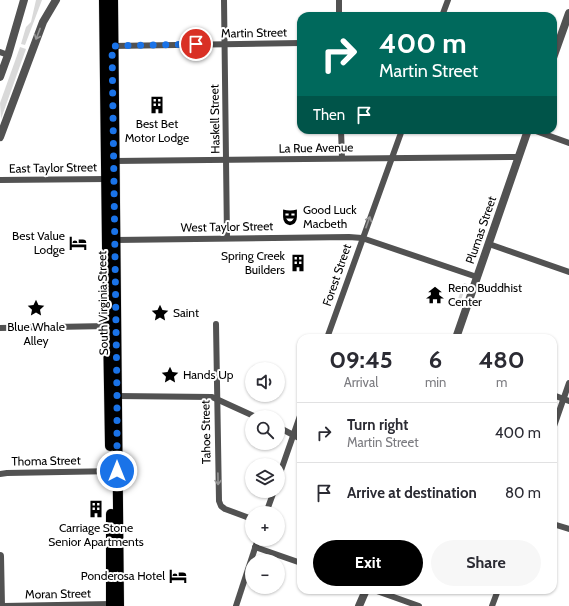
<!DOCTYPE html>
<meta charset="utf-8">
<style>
body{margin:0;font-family:Cabin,sans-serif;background:#f7f7f7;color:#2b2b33;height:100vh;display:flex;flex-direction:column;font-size:15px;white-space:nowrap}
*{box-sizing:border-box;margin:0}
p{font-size:13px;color:#7c7c81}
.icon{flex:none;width:22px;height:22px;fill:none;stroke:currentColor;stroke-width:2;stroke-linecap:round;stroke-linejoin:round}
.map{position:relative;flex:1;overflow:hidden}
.sheet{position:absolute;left:297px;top:334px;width:260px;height:260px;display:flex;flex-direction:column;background:#fff;border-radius:12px;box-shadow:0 1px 3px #0004}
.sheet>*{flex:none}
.guide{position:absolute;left:297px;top:12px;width:260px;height:122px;border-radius:12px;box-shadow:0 1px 3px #0004;background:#00695c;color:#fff;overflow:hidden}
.tools{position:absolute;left:245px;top:362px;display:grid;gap:8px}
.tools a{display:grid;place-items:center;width:40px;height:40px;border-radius:50%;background:#fff;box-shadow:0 1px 3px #0004;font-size:20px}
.pin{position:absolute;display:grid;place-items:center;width:34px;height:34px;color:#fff;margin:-17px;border:2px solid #fff;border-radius:50%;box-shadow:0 1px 4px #0007}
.me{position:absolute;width:44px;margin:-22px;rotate:0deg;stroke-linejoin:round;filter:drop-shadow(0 0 3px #0008)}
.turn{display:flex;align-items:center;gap:14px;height:84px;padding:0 16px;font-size:18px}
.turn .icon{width:52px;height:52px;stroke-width:2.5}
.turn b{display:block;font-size:28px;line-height:34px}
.then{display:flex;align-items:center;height:38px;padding:0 16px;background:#0003;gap:8px;font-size:15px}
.eta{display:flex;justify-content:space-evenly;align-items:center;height:68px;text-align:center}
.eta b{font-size:24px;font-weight:700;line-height:28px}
.button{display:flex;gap:8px;margin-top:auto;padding:8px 16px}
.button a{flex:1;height:46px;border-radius:24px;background:#000;color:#fff;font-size:16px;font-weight:700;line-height:46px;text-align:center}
.button a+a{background:#f7f7f7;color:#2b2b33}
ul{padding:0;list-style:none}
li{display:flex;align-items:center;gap:12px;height:60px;padding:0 16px;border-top:1px solid #e1e1e2}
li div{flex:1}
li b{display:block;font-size:15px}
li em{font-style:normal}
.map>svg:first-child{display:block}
.green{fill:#d9d9d9}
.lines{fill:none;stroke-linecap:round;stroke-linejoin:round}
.primary-casing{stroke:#dbdbdb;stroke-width:11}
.minor{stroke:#525252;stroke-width:6}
.tertiary{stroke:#525252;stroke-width:8}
.primary{stroke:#000;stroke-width:10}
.oneway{stroke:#979797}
.route{stroke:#1a73e8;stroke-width:7;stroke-dasharray:0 12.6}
.labels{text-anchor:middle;stroke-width:4;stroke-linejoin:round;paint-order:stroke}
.street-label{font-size:12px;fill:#000;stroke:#fff}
.poi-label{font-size:12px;fill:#000;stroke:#fff;text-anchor:start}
</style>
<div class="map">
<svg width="569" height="606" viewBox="0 0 569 606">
<rect width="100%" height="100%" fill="#fff"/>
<g class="green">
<polygon points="36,0 42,0 25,45 21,44 26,27 31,22"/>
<polygon points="20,47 26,49 1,119 0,103"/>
<polygon points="464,283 467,284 459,305 456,304"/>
</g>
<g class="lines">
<g class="primary-casing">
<g id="primary">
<polyline points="104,0 108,328 110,446"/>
<polyline points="113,0 119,606"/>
<polyline points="111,606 111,514"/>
</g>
</g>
<g class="minor">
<polyline points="224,0 227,238"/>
<polyline points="339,0 339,16"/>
<polyline points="442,16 448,0"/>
<polyline points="112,46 301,43"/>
<polyline points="0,52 8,55"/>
<polyline points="341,130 342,158"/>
<polyline points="533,130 569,143"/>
<polyline points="114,161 519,157"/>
<polyline points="0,180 107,179"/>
<polyline points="115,240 349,237 362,238 477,277"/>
<polyline points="489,244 569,272"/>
<polyline points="216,324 219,501 221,506 225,509 252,519"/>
<polyline points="0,328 108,326"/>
<polyline points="327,338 402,130"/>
<polyline points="553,395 569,401"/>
<polyline points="117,396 212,397 256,417"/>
<polyline points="278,427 301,439"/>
<polyline points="553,429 569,383"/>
<polyline points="0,474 7,473 117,471"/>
<polyline points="278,479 301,413"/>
<polyline points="266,513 274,491"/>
<polyline points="553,524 569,529"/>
<polyline points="255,547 301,563"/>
<polyline points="374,590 419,606"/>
<polyline points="4,606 111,604"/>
<polyline points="236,606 258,539"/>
<polyline points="492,606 498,590"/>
</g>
<g class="tertiary">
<polyline points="553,58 569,13"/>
<polyline points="0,77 8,55 24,0"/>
<polyline points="0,137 43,22 56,0"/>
<polyline points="456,338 528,130"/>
<polyline points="0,556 1,606"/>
<polyline points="359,606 366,590"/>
</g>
<use href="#primary" class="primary"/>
</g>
<defs><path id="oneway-shaft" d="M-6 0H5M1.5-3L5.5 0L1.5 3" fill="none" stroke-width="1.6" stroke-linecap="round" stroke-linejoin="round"/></defs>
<g class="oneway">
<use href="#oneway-shaft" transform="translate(38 34) rotate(111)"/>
<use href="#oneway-shaft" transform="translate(368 222) rotate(-70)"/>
<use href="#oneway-shaft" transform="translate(218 479) rotate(89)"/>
</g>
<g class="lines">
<polyline class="route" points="117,471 117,396 112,46 196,44"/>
</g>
<defs>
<g id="building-bare" transform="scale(1.38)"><path d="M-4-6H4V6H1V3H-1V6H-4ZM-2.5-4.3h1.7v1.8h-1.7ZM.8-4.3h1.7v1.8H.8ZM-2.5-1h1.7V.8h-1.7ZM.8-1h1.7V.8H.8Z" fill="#000" stroke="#fff" stroke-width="2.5" paint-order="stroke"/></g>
<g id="theatre-bare" transform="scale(1.38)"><path d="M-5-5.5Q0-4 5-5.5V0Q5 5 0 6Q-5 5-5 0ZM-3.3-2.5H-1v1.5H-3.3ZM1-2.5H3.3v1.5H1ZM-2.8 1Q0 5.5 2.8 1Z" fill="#000" stroke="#fff" stroke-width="2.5" paint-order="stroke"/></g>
<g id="hotel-bare" transform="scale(1.38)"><path d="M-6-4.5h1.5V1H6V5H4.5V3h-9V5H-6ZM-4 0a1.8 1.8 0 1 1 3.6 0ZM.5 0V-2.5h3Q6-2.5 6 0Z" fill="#000" stroke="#fff" stroke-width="2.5" paint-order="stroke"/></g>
<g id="temple-bare" transform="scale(1.38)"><path d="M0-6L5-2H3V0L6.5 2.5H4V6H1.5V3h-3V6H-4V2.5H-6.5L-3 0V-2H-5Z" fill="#000" stroke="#fff" stroke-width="2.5" paint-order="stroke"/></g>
<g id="sight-bare" transform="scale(1.38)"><path d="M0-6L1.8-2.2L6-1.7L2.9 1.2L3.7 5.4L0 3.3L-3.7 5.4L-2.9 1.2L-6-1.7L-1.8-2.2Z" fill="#000" stroke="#fff" stroke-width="2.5" paint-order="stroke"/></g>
</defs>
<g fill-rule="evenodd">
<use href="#building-bare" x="157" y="105"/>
<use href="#theatre-bare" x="290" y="217"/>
<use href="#hotel-bare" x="78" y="243"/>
<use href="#building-bare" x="298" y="263"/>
<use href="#temple-bare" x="435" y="295"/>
<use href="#sight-bare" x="36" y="308"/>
<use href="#sight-bare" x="160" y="313"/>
<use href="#sight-bare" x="170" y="375"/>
<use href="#building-bare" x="96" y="509"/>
<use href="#hotel-bare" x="178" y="576"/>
</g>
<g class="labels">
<g class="street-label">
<text transform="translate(254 33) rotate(-1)" y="4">Martin Street</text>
<text transform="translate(215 119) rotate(-91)" y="4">Haskell Street</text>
<text transform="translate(316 148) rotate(-1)" y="4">La Rue Avenue</text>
<text transform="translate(53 168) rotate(-1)" y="4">East Taylor Street</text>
<text transform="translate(227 227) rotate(-1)" y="4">West Taylor Street</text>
<text transform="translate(481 230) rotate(-71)" y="4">Plumas Street</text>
<text transform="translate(337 275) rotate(-71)" y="4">Forest Street</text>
<text transform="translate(103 303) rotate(-91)" y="4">South Virginia Street</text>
<text transform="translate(206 432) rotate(-91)" y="4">Tahoe Street</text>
<text transform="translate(46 461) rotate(-1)" y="4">Thoma Street</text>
<text transform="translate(58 594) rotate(-1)" y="4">Moran Street</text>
</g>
<g class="poi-label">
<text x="157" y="128" text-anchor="middle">Best Bet<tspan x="157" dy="14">Motor Lodge</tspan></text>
<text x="303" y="214">Good Luck<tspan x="303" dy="14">Macbeth</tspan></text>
<text x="65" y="240" text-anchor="end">Best Value<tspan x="65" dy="14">Lodge</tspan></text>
<text x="285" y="260" text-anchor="end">Spring Creek<tspan x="285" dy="14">Builders</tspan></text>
<text x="448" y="292">Reno Buddhist<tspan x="448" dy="14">Center</tspan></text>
<text x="173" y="317">Saint</text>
<text x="36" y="331" text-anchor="middle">Blue Whale<tspan x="36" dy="14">Alley</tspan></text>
<text x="183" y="379">Hands Up</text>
<text x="96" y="532" text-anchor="middle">Carriage Stone<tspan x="96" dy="14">Senior Apartments</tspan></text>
<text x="165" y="580" text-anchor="end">Ponderosa Hotel</text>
</g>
</g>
</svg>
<div class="tools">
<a><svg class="icon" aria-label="sound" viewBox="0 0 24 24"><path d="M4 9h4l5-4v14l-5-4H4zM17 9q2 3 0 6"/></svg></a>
<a><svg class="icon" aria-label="search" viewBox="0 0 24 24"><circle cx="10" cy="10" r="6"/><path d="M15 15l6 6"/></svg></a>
<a><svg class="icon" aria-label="layers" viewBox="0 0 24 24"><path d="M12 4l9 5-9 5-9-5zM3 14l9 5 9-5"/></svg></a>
<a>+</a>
<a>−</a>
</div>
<div class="pin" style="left:196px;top:44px;background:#d93025"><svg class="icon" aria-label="arrive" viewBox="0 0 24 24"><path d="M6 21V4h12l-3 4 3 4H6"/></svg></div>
<svg class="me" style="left:117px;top:471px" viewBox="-20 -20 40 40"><circle r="17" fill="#1a73e8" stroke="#fff" stroke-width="3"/><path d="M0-11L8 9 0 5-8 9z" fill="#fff"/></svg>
<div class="guide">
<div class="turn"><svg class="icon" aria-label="right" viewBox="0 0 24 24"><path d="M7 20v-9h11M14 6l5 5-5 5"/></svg><div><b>400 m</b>Martin Street</div></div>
<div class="then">Then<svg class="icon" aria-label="arrive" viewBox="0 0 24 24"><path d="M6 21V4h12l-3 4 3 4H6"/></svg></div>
</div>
<section class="sheet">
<div class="eta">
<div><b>09:45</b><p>Arrival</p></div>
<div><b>6</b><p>min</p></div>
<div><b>480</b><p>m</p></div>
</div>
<ul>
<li><svg class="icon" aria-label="right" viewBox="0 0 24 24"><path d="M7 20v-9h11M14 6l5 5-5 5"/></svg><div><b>Turn right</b><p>Martin Street</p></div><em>400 m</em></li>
<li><svg class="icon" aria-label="arrive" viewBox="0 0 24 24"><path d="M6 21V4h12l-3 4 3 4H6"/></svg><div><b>Arrive at destination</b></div><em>80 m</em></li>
</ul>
<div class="button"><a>Exit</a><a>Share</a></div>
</section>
</div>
